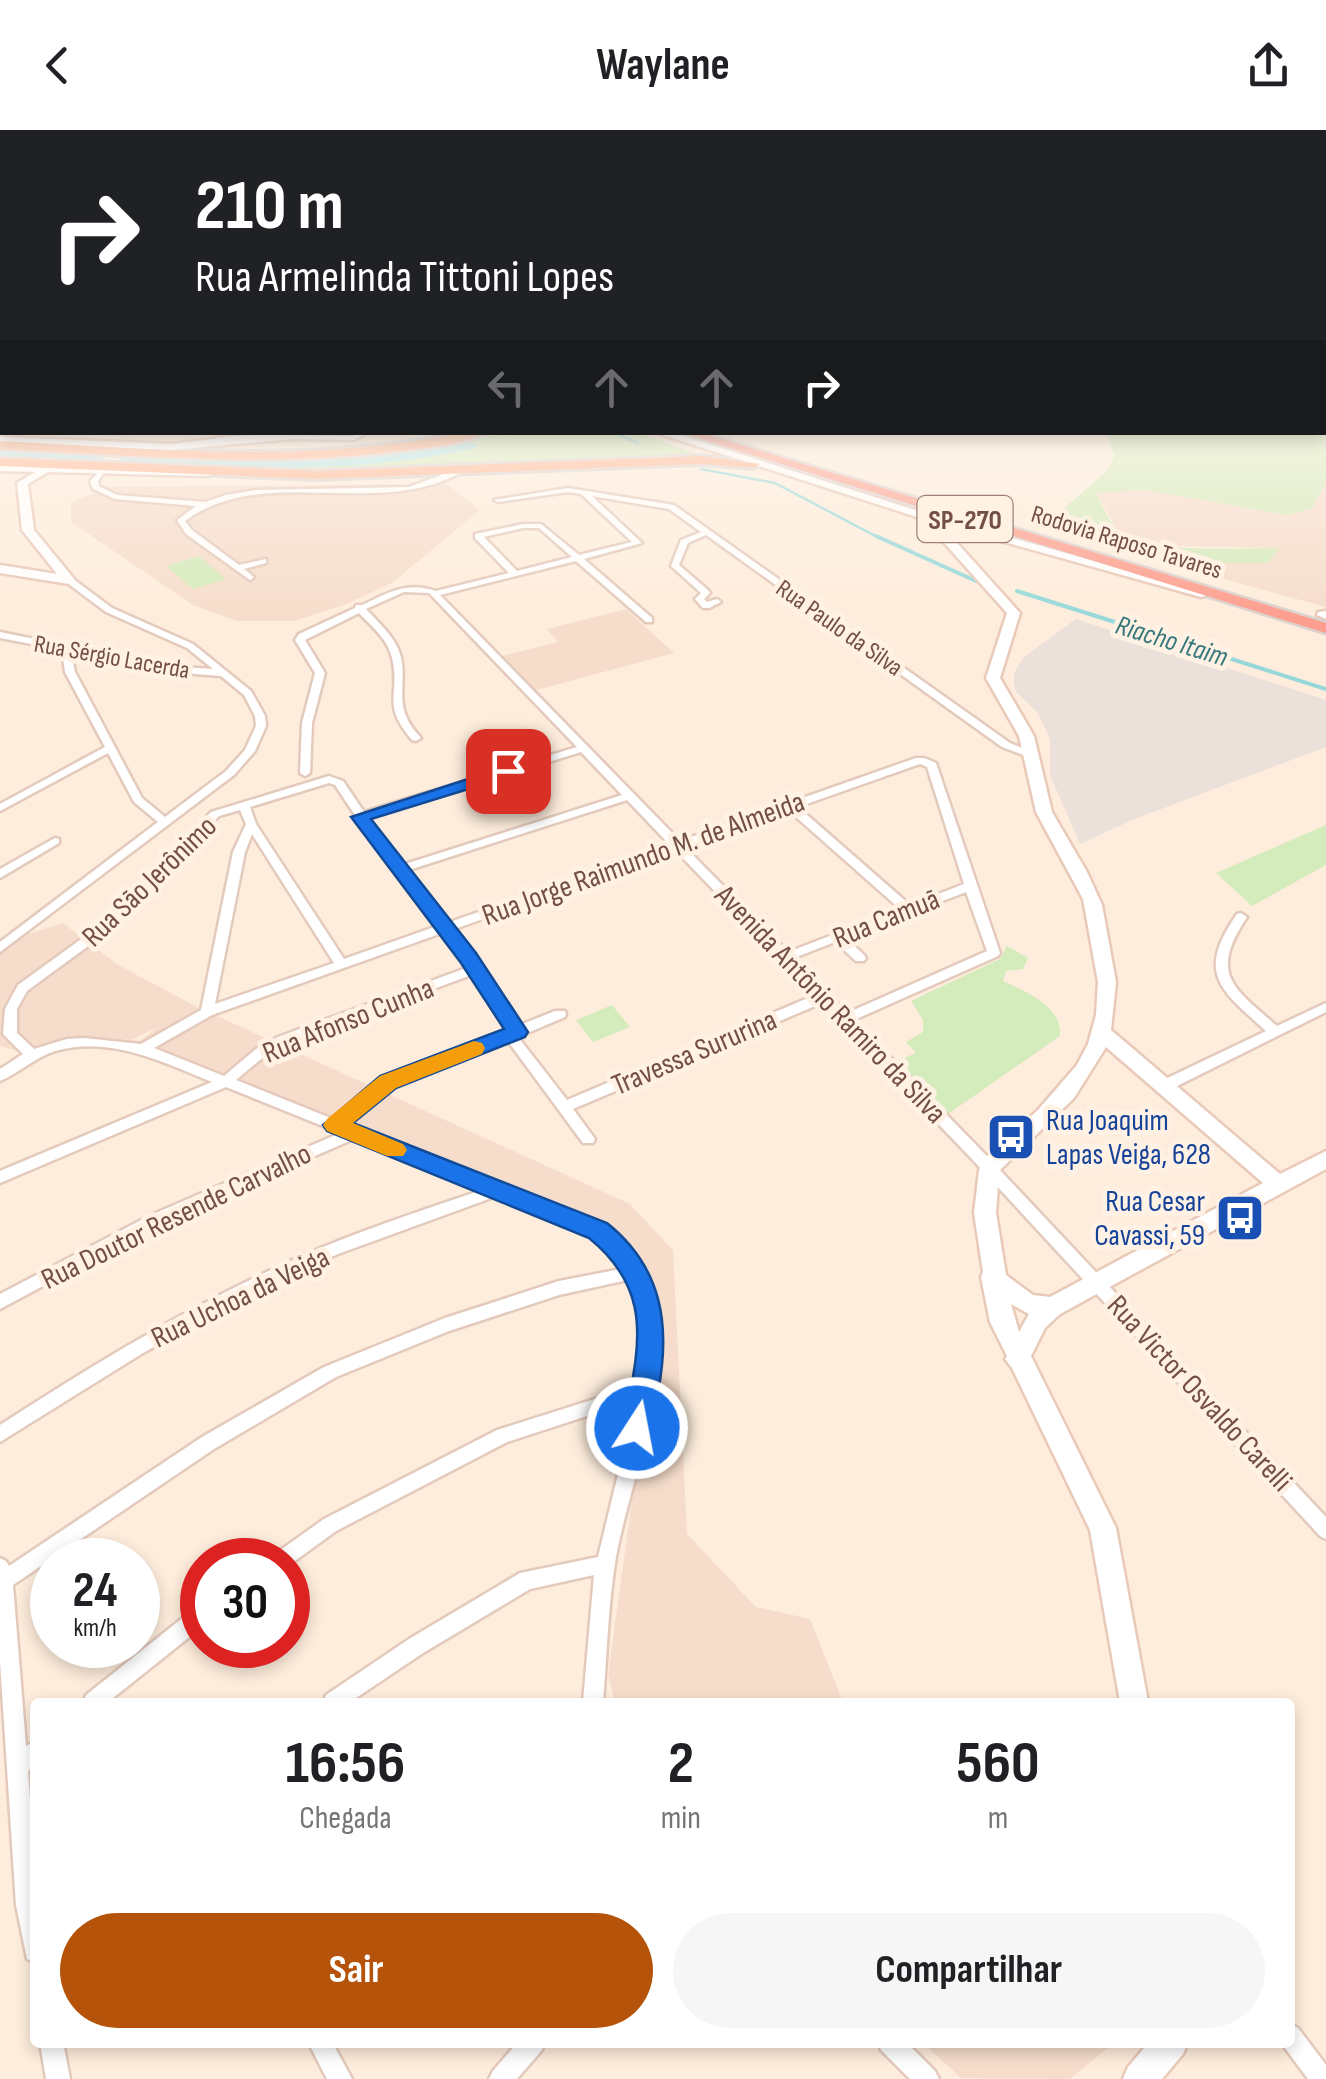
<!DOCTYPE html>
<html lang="pt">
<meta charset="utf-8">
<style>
body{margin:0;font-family:"Sofia Sans Condensed",sans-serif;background:#f6f6f6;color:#202124;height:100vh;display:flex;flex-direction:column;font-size:38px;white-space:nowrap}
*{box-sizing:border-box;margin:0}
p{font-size:32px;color:#757577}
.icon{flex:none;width:55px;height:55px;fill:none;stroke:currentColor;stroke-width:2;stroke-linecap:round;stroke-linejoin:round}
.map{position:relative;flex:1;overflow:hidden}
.side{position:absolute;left:30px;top:1568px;width:1265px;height:350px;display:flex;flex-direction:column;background:#fff;border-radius:10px;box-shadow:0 5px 15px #0003}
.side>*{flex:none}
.hud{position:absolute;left:0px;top:0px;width:1328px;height:305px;box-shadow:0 5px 15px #0003;background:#202124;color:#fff;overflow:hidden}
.speed{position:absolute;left:30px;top:1408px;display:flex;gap:20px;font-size:50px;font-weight:700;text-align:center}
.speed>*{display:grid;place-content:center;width:130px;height:130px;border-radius:50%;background:#fff;box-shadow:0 5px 15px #0003;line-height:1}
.speed small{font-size:25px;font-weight:400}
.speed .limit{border:15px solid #d22;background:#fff;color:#111}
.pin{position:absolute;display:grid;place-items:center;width:85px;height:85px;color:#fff;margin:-42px;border-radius:20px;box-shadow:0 5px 15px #0006}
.me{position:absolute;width:110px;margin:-55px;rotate:11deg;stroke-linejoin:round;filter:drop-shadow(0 0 8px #0008)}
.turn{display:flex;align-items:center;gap:35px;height:210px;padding:0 30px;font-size:45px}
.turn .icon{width:130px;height:130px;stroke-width:2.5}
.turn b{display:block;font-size:70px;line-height:85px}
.lanes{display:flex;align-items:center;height:95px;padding:0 30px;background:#0003;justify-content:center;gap:50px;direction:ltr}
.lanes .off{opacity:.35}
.eta{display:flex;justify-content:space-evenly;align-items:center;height:170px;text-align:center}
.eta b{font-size:60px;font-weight:700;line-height:70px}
.button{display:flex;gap:20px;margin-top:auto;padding:20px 30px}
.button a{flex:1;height:115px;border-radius:60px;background:#b45309;color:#fff;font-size:40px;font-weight:700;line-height:115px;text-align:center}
.button a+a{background:#f6f6f6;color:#202124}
header{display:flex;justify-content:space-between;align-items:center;height:130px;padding:0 30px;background:#fff;font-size:45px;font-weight:700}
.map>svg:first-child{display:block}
.residential{fill:#f6ddcb}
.industrial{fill:#ebe0da}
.green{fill:#d4ebbb}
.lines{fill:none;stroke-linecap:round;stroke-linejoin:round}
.stream-far1{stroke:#96d8da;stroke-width:2.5}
.stream{stroke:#96d8da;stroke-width:4}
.river{fill:#b0e6e8;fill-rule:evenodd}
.minor-casing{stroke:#e4cabc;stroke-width:5}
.secondary-casing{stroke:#e9c9b8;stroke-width:5}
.trunk-casing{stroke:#dbd2ce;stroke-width:6}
.motorway-casing{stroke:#dbd2ce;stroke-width:5}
.minor{fill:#fff;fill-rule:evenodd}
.secondary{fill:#fff;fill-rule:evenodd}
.trunk{fill:#feb490;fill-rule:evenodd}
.motorway{fill:#fd9e8e;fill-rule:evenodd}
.route{fill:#1a73e8;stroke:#114b97;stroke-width:2.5}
.slow{fill:#f59e0b}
.labels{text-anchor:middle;stroke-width:10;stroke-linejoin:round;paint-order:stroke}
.far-street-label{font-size:25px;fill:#745044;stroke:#fff1e4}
.shield{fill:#fff1e4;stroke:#9e8074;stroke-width:2.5}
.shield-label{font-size:28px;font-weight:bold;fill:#745044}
.far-water-label{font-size:28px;font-style:italic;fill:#37787c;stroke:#fff1e4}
.street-label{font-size:30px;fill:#745044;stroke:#fff1e4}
.transit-label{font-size:30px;fill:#164399;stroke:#fff1e4;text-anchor:start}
</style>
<header><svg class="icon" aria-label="back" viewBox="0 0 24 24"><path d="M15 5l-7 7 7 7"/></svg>Waylane<svg class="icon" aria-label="share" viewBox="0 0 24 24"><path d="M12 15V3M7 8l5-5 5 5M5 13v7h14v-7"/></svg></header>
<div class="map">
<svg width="1326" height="1949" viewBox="0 0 1326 1949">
<rect width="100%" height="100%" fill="#feeddc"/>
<g class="residential">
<polygon points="1326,353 1326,477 1198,442 1208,433 1267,433 1279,418 1177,416 1126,406 1117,400 1096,362 1144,360 1312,378"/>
<polygon points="447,354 480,380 392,453 344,475 294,491 237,491 193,475 71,392 71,373 109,357"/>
<polygon points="626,479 674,523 533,561 502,526 558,512 547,499"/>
<polygon points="63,793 118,835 197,877 630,1074 673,1120 687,1404 756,1477 810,1489 843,1572 615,1572 608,1545 658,1181 634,1121 586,1088 138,912 158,897 131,910 80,906 15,920 0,916 0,819 28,804"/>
<polygon points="923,1913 1114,1913 1070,1949 961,1948"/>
</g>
<polygon class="industrial" points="1076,489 1326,570 1326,617 1132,690 1080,714 1050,645 1050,609 1037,582 1016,562 1014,553 1014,543 1024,527"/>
<g class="green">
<path d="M1326,218V353L1312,378L1288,385L1144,360L1096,363C1103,375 1110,396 1122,403C1155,425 1240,417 1280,418L1267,433H1208L1198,442L1042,397L1107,341L1114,326L1106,303L1325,302Z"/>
<path d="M502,302L640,303L709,329L260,340L269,330C348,328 426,324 502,302Z"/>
<polygon points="199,426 226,449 193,459 166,436"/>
<polygon points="1326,695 1326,735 1252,776 1216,743"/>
<path d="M1007,816L1028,828L1023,839L1006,841L1003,851C1025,861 1063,876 1060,906L948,984L897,931L916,923L906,912L923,902V890L911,871L1000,829Z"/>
<polygon points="612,875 630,897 593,912 576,890"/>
</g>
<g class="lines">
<g class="stream-far1">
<polyline points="612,302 638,313"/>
<polyline points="701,339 775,353 881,409"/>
</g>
<g class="stream">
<polyline points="876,406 976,451"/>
<polyline points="1017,461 1326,559"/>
</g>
<g class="river">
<path d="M469,310L477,315L475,318C361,345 243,337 127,333L119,328L127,323L342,326Z"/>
<polygon points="0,318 98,322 106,327 98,332 0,328"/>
</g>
<g class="minor-casing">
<g id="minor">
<rect x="0" y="239" width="2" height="4"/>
<rect x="0" y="265" width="2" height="4"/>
<polygon points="0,292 2,292 2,296 0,297"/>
<polygon points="358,302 367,302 354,310 289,309 285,307 289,305 353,306"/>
<path d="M457,339L464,341C377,391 265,332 185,391L192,400L239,435L266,429V433L244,439L254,447L250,450L186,404L177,390L196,376L115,369L93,359L90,351L100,341L104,343L98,351L99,356L117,365L205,372L226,365L256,360L409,357Z"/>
<path d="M568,358L674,375L1010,613L1035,623V627L1031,628L1002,617L706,405L688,413L679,435L709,461L710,463L704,469L707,472L717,469L721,472L709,478H703L695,469L701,463L671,436L681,410L701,402L669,379L592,366L642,413L584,429L652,488V492H646L576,431L440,465L680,711L916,628H924L936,633L1000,823L998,826L854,890L981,1020L1326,1387V1409L1320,1406L971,1028L822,873L573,979L595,1009L593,1013H583L507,910L393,955L346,994L603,1096C617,1107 631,1119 641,1134C688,1212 631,1344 616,1427C608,1475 607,1524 603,1572H583L594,1445L530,1459L423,1523L350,1572H323L326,1565L409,1509L520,1443L598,1427L636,1270L507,1312L336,1401L288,1436V1430H272L275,1424L324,1389L497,1300L639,1255C644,1218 643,1185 632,1149L559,1165L449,1201L336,1247L214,1319L13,1455L26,1616L35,1611V1634L28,1641L35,1737V1832L27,1829L16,1775L0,1531V1428L6,1431L9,1436L202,1307L324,1237L445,1188L559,1151L626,1138L593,1104L497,1066L338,1124L248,1165L143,1223L0,1312V1295C88,1238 178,1183 273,1139C341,1107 411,1084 482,1060L354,1009L159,1094L0,1179V1164L149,1086L340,1003L226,957L0,1053V1041L212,952C163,932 109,905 55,921C34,928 19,943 0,951V939L23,924L3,904L5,879L18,855L102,794L211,682L329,646L343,651L364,682L577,617L429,463L404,462L366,479C379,493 395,507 400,524C407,545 397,568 407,588C410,596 416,602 421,608L416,611L412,610C380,572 401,566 392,528C388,509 371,496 359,483L305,510L325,543L312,593L310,643L305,646L300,643L302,593L315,543L295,510L299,504L355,478L356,475H362C388,463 406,451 436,461L509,443L475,408V404L523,394H541L579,425L632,412L581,364L568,362L498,372L494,370ZM523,398H539L572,427L517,441L484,407ZM581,622L622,665L402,735L368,688ZM920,634L927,637L964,754L910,775L798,677ZM329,653L335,655L381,724L437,796L344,829L256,694L250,677ZM627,670L670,715L447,793L406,741ZM240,680L246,694L233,722L201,880L141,914L84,908L67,909L34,919L17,903V879L27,861L110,800L219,686ZM788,680L900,779L788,822L685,717ZM252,704L334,833L215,874L245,722ZM675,720L815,865L567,970L518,907L565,887L566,884L565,881H555L520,895L488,845L452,800ZM966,762L987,821L847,883L794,828L835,812L856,831H864L866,828L864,825L846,808ZM442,803L469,837L278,907L256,919L224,946L154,918L212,885ZM474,844L509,899L383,949L333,989L236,950L266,925L288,913Z"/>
<path d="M66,448H72L112,478L193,514L251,561L265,586L266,596L255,621L234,645L0,822V812L158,692L134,672L108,623L0,681V674L105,617L65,542L62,520L0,508V502L169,536L213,539L187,518L106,482L66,452ZM71,522L169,542L221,546L244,565L255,586L256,596L245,620L226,641L165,687L142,668L75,542Z"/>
<polygon points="55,708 59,709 59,713 0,748 0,739"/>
<path d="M1241,783L1247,787C1209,844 1232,857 1277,896L1326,873V882L1169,960H1159L1157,956L1159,952L1266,901C1219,859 1196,843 1237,784Z"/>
<polygon points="202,1476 202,1497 108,1572 83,1572 86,1565 195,1478"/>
<polygon points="1290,1894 1298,1898 1326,1935 1326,1949 1308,1949 1282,1914 1281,1912 1290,1912"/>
<polygon points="40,1912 63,1912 70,1949 46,1949"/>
<polygon points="308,1912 332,1912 352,1949 327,1949"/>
<polygon points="518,1912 545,1912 542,1920 517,1949 489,1949 493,1941"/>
<polygon points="878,1912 906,1912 935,1941 939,1949 910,1949 881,1920"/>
</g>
</g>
<g class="secondary-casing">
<g id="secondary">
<path d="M654,302H671L931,385L1211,464L1201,467L940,394L1020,483L1000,548L1034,606L1052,682L1087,742L1102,775L1116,852L1111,900L1280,1044L1326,1021V1039L1060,1184L1045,1198L1031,1226L1116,1398L1148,1572H1120L1090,1400L1012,1238L1005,1229L1007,1226L990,1192L981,1147L983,1142L974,1083L979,1040L987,1026L1038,980L1077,935L1088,914L1096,885L1098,852L1083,769L1036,682L1019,606L986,548L1007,483L923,389ZM1106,917L1263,1053L1050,1167L1033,1165L1006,1145L996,1083L999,1041L1074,968ZM1011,1174L1029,1184L1019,1202Z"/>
<polygon points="289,304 293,309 172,320 0,313 0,307 172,314 234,306"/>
<polygon points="0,335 208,340 213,343 208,346 48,342 28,354 34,400 75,450 69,454 0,443 0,435 57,444 22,400 17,353 35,342 0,341"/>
<polygon points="1326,481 1326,489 1317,485 1318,482"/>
<polygon points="1149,1912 1188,1912 1183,1924 1162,1949 1123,1949 1128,1937"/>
</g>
</g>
<g class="trunk-casing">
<g id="trunk">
<path d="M464,302H487C462,315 426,318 398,321C266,338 132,325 0,319V311C154,319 311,335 464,302Z"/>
<polygon points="703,326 760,334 754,338 703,334 317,349 0,336 0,328 317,341"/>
</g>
</g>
<g class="motorway-casing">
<polygon id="motorway" points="678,302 699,302 1326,493 1326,503"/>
</g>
<use href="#minor" class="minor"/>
<use href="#secondary" class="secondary"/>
<use href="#trunk" class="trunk"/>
<use href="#motorway" class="motorway"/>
</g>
<linearGradient id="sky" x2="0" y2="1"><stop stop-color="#91c8e8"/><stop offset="0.44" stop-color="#fff7ef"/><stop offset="1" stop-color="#fff7ef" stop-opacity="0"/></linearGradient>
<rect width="1326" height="491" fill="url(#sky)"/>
<path class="route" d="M508,636L514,638V645L371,689L476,823L528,902L525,907L396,958L353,993L607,1093C662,1137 671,1195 658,1262C655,1277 653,1293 647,1307L637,1311L627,1307C621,1293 627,1277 630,1262C644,1198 642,1151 589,1108L327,1001L323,995L380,946L504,899L461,833L351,687Z"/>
<polygon class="slow" points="474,911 482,913 485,918 482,924 396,958 353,993 403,1014 407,1020 403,1026 387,1026 327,1001 323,995 327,989 380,946"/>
<defs>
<g id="bus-square" transform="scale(2.5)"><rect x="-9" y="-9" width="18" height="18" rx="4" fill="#1a4fb4" stroke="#fff1e4"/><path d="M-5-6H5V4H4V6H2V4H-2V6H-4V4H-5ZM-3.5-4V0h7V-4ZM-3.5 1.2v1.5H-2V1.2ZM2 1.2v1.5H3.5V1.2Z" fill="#fff"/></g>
</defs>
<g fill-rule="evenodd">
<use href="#bus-square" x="1011" y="1007"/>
<use href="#bus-square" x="1240" y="1088"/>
</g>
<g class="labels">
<g class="far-street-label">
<text transform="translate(1127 411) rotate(17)" y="9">Rodovia Raposo Tavares</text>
<text transform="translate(840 497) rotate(35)" y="9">Rua Paulo da Silva</text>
<text transform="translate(112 526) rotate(10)" y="9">Rua Sérgio Lacerda</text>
</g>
<rect class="shield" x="917.5" y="366" width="95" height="46" rx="8"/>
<g class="shield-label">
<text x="965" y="399">SP-270</text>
</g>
<g class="far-water-label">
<text transform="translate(1172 510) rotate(17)" y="10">Riacho Itaim</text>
</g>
<g class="street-label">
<text transform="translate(643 728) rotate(-20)" y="10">Rua Jorge Raimundo M. de Almeida</text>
<text transform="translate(149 751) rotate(-44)" y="10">Rua São Jerônimo</text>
<text transform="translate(886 788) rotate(-22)" y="10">Rua Camuã</text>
<text transform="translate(831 874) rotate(46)" y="10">Avenida Antônio Ramiro da Silva</text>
<text transform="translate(348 890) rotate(-22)" y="10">Rua Afonso Cunha</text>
<text transform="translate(694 922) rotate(-23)" y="10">Travessa Sururina</text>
<text transform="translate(176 1086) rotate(-26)" y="10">Rua Doutor Resende Carvalho</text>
<text transform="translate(240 1167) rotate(-26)" y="10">Rua Uchoa da Veiga</text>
<text transform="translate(1200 1263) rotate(47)" y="10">Rua Victor Osvaldo Carelli</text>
</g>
<g class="transit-label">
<text x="1046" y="1000">Rua Joaquim<tspan x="1046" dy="34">Lapas Veiga, 628</tspan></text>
<text x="1205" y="1081" text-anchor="end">Rua Cesar<tspan x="1205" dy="34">Cavassi, 59</tspan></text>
</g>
</g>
</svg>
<div class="speed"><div>24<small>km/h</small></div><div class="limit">30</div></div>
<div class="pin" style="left:508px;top:641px;background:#d93025"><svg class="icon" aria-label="arrive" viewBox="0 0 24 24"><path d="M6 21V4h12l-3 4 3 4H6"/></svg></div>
<svg class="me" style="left:637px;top:1298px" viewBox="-20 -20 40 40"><circle r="17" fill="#1a73e8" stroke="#fff" stroke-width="3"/><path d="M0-11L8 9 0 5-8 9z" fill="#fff"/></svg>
<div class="hud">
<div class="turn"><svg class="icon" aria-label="right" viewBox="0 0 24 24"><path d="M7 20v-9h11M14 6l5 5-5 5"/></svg><div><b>210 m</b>Rua Armelinda Tittoni Lopes</div></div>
<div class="lanes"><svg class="icon off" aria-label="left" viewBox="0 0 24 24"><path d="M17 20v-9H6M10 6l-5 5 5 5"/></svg><svg class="icon off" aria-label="ahead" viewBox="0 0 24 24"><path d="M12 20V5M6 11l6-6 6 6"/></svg><svg class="icon off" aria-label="ahead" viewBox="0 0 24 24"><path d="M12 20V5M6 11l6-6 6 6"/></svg><svg class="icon" aria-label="right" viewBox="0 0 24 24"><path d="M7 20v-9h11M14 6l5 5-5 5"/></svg></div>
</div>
<section class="side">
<div class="eta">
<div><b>16:56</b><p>Chegada</p></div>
<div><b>2</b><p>min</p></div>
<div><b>560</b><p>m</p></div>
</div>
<div class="button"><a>Sair</a><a>Compartilhar</a></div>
</section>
</div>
